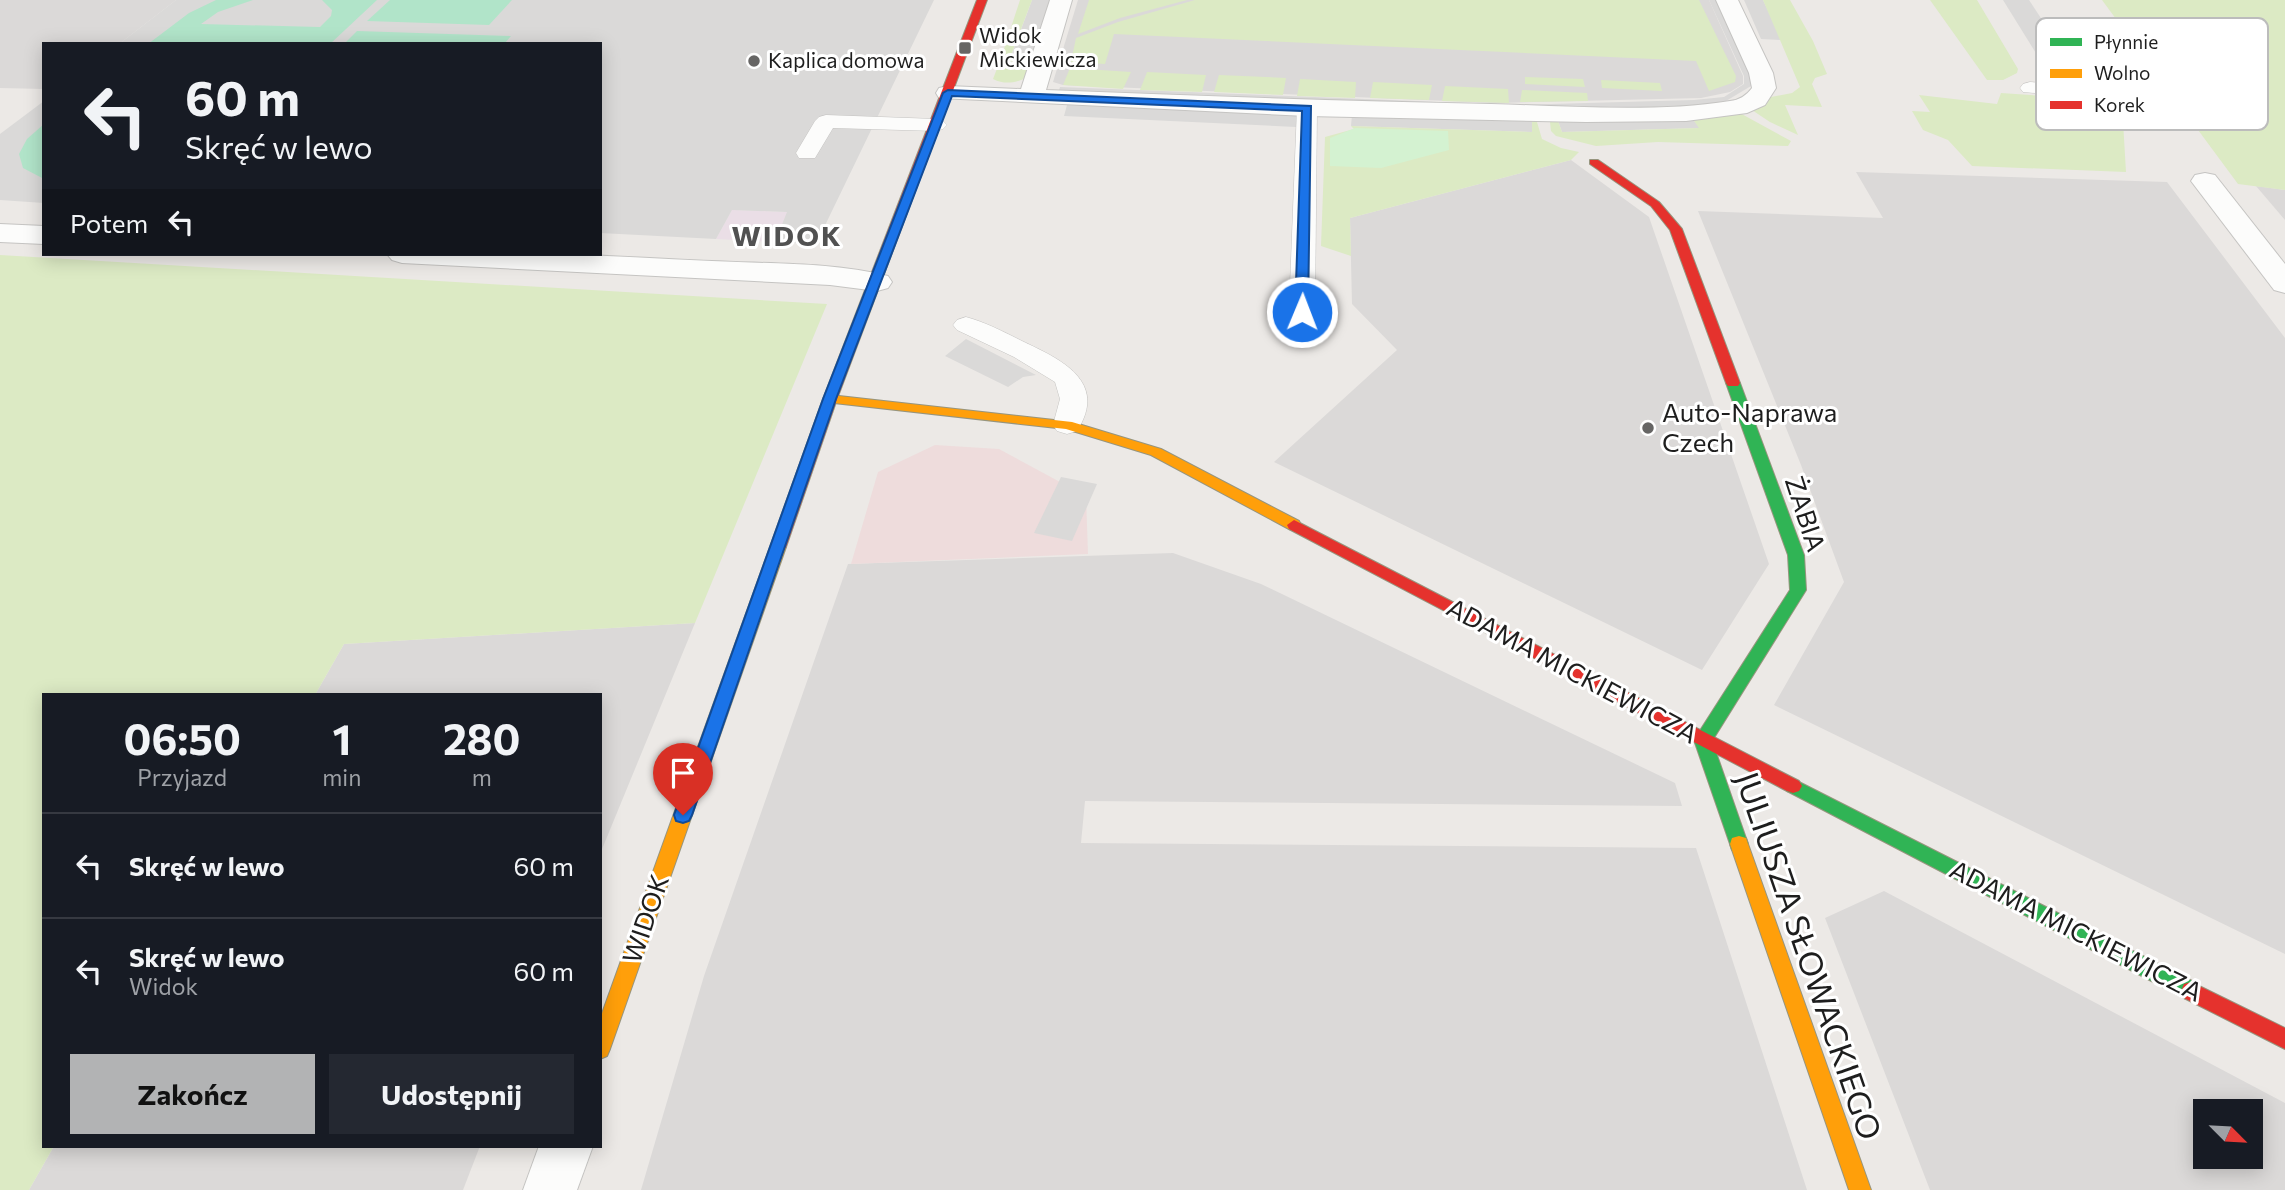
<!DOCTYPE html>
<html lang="pl">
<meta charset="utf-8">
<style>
body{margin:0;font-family:Commissioner,sans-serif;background:#242831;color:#f1f3f6;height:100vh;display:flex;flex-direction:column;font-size:26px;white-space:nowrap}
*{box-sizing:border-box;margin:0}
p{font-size:23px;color:#9ea1a6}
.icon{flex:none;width:38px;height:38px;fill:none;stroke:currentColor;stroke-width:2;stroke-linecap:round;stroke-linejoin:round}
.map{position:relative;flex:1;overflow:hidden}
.panel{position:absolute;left:42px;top:693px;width:560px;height:455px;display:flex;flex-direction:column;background:#171b24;border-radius:0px;box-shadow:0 4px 18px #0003}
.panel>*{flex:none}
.hud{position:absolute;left:42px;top:42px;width:560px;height:214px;border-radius:0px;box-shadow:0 4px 18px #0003;background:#171b24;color:#f1f3f6;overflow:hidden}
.needle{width:46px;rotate:114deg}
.controls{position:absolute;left:2193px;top:1099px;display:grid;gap:14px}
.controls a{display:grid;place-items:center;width:70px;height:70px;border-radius:0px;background:#171b24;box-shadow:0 4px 18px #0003;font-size:35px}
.pin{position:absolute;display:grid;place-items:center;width:60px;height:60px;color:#fff;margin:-72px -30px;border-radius:50% 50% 50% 0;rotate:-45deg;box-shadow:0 0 7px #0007}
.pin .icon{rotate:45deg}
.me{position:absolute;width:77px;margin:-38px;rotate:1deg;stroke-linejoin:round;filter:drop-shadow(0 0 5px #0008)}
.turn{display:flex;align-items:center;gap:24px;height:147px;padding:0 28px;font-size:32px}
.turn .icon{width:91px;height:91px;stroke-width:2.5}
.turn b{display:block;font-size:49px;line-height:60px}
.then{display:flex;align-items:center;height:66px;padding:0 28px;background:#0003;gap:14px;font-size:26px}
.eta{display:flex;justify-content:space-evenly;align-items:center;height:119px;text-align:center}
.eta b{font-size:42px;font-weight:700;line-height:49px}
.cta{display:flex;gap:14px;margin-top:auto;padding:14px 28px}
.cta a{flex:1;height:80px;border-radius:0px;background:#b2b3b4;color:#111;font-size:28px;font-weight:700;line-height:80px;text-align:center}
.cta a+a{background:#242831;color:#f1f3f6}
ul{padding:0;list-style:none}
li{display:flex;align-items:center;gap:21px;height:105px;padding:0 28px;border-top:2px solid #363941}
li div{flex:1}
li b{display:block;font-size:26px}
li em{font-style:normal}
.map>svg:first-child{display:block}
.residential{fill:#dbd9d8;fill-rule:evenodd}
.commercial{fill:#eedcdc}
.industrial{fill:#eadee6}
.religious{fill:#dad9d8}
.grass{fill:#dceac4}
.park{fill:#d4f2d1}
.pitch{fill:#b1e4c9}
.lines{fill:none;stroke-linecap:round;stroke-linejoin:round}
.lane-casing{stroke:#c5c4c2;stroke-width:1}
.street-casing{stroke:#c5c4c2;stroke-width:2}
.fast-casing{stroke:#97957e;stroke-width:2}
.slow-casing{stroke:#97957e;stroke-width:2}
.jam-casing{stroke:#97957e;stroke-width:2}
.lane{fill:#fcfcfb;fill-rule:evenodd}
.street{fill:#fcfcfb;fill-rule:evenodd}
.fast{fill:#30b455;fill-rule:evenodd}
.slow{fill:#ff9f0a;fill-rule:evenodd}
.jam{fill:#e5322d;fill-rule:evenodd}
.route{fill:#1a73e8;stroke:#114b97;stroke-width:2}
.poi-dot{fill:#666564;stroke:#fff;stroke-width:2.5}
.labels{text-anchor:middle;stroke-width:6;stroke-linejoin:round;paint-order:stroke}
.far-poi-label{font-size:21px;fill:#1e1e1e;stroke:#fff;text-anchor:start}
.poi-label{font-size:26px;fill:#1e1e1e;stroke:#fff;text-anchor:start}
.street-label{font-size:26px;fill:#1e1e1e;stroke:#fff}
.far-district-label{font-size:28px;font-weight:bold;letter-spacing:2px;fill:#515151;stroke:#fff}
.near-street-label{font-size:32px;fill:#1e1e1e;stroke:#fff}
.key{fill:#fff;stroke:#bcbcbc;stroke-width:2}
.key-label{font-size:19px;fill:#1e1e1e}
</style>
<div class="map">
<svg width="2285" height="1190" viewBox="0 0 2285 1190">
<rect width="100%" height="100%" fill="#ece9e6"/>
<g class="residential">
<polygon points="0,0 176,0 119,44 44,44 44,89 0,88"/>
<polygon points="1078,0 1709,0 1743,76 1743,84 1730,92 1701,98 1497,103 1063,85 1053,82"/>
<polygon points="1571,160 1649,217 1769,564 1702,670 1274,462 1397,350 1352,304 1350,218"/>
<polygon points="1856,172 2167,182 2285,338 2285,954 1774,705 1844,582 1801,465 1698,211 1883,218"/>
<polygon points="2256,186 2285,190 2285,220"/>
<polygon points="1173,553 1261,584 1675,783 1682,806 1085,801 1081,843 1696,848 1807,1190 641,1190 704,976 848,564"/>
<polygon points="695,623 600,854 600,695 315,695 344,644"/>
<path d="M1884,891L2285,1103V1190H1930L1825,918ZM2205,1111H2250V1157H2205Z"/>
<polygon points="54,1146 480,1146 463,1190 29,1190"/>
</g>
<polygon class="commercial" points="935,445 999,449 1086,496 1088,554 851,564 878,472"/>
<polygon class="industrial" points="732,210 788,212 775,242 716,239"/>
<g class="religious">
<polygon points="176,0 934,0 816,244 775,242 787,212 732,210 716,239 600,233 600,44 119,44"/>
<polygon points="1032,0 1054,0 1033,60 1010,59"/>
<polygon points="1709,0 1717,0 1753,78 1751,86 1726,101 1697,106 1517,109 1058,93 1060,87 1516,105 1694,100 1724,97 1744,84 1744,76"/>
<polygon points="1744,0 1763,0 1782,40 1761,39"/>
<polygon points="2003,0 2029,0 2077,73 2047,71"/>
<polygon points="44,101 44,203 0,200 0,134"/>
<polygon points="1067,105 1296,115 1296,127 1064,116"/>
<polygon points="1352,115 1532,120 1533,132 1351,126"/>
<polygon points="1692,118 1700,128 1562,132 1558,121"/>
<polygon points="966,339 1036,375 1023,377 1008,387 945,356"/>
<polygon points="1061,477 1097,484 1072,541 1034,533"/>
</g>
<g class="grass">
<polygon points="1020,0 1032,0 1010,58 1033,60 1033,62 1000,61"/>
<polygon points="1089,0 1187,0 1120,18 1078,34"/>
<polygon points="1195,0 1699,0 1736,76 1735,82 1709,91 1696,61 1114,34 1105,64 1071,62 1076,38 1118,22"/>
<polygon points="1763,0 1790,0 1813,41 1827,74 1815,78 1812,84 1822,107 1785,105 1798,135 1770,122 1749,108 1767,102 1771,97 1792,93 1800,87"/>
<polygon points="1930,0 1977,0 2018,69 2017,73 2003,80 1987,80"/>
<polygon points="2102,0 2285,0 2285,190 2238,184"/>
<path d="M998,66L1031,67L1028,77C1016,83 1005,85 993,79Z"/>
<polygon points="1070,68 1131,72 1123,89 1063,85"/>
<polygon points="1147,72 1206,75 1202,92 1140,90"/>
<polygon points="1219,75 1286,78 1283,95 1214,92"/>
<polygon points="1525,77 1583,79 1585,87 1525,84"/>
<polygon points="1300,79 1356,82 1355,98 1297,96"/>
<polygon points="1601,80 1660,83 1662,91 1602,88"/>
<polygon points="1373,82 1432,85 1429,100 1370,98"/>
<polygon points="1445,86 1508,89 1509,103 1442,101"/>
<polygon points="1522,90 1587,93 1588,101 1520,102"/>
<polygon points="2001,93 2103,100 2122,104 2126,172 1972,166 1948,140 1923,130 1912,111 1930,112 1919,95 1997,104"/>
<polygon points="1738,112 1791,141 1788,146 1658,142 1596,146 1556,136 1551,131 1550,122 1558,121 1562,132 1699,128 1692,118"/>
<polygon points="1532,120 1537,122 1542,139 1561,148 1579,152 1571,160 1350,218 1351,256 1321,246 1325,137 1354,129 1351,126 1532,132"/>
<polygon points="0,255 827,304 695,623 344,644 315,695 44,695 44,1146 54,1146 29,1190 0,1190"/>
</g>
<polygon class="park" points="1355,128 1448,131 1449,150 1381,168 1330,166 1330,138"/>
<g class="pitch">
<polygon points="216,0 253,0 218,12 201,24 320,27 331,16 332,10 322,0 377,0 330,44 148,44 189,13"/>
<polygon points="390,0 512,0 489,25 367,21"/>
<polygon points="357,31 511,36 504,44 344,44"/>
<polygon points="44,124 44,179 23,168 19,154 27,139"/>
</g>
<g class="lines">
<g class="lane-casing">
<g id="lane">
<polygon points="2030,82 2143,90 2150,92 2153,96 2150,100 2143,102 2023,92 2020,88 2023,84"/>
<polygon points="1307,102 1314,104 1317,108 1315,311 1311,316 1302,319 1293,316 1289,311 1297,108 1300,104"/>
<polygon points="826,115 936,119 943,121 947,125 943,129 936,131 833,128 815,158 799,158 796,153 815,121 819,117"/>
<path d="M966,317C985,322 1004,332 1022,341C1060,359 1109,381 1077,431L1067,434L1057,431L1053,425L1060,399L1055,382L1014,357L957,330L953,325L957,320Z"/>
</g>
</g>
<g class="street-casing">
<g id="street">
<path d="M1050,0H1072L1046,90C1194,96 1343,101 1491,104C1566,106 1657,113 1730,101C1739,100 1746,96 1752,88L1749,73L1716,0H1738L1773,73L1776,88L1765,105L1747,113L1686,121L1586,122L1307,116L939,98L936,93L939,88L948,86L1021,89Z"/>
<polygon points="2205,173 2215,175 2285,264 2285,293 2274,290 2191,181 2195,175"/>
<polygon points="0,224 44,226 44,244 0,242"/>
<path d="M387,254C495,249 605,256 712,261C770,264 831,262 888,276L892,282L888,288L877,291L830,285L402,263L392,260Z"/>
<polygon points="539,1146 593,1146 577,1190 523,1190"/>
</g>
</g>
<g class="fast-casing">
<g id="fast">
<polygon points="1733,379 1740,383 1804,555 1806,590 1712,741 1748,844 1746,850 1739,852 1732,850 1730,844 1694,740 1790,590 1788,555 1726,383"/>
<polygon points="1793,779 2198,984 2201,991 2198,998 2191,1000 2184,998 1787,791 1784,786 1787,781"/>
</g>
</g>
<g class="slow-casing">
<g id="slow">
<polygon points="830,395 1072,422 1161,449 1299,521 1301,525 1294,530 1289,529 1151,455 1066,429 825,402 823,399 825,396"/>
<polygon points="778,542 786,547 610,1049 607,1056 600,1059 600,1019 770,547"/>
<polygon points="1739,836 1746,838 1748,844 1871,1190 1849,1190 1730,844 1732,838"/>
</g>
</g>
<g class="jam-casing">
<g id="jam">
<polygon points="977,0 987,0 837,399 786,547 783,551 773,551 770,547 823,399"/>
<polygon points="1590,160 1598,160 1659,202 1682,229 1740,383 1738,386 1728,386 1726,383 1670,230 1651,206 1590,164"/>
<polygon points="1294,520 1799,781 1802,786 1799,791 1793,793 1787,791 1289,529 1287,525"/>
<polygon points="2191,982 2285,1028 2285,1049 2184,998 2181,991 2184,984"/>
</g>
</g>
<use href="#lane" class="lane"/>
<use href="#street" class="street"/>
<use href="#fast" class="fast"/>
<use href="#slow" class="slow"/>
<use href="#jam" class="jam"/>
</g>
<polygon class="route" points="948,90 1311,106 1308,312 1302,315 1295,312 1302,111 952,96 836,399 692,815 689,821 683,823 676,821 674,815 823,399 943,93"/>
<g class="poi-dot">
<rect x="958" y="41" width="14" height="14" rx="3.5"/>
<circle cx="754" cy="61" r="7"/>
<circle cx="1648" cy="428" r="7"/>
</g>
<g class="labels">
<g class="far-poi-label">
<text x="979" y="43">Widok<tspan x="979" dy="24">Mickiewicza</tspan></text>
<text x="768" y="68">Kaplica domowa</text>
</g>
<g class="poi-label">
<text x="1662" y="422">Auto-Naprawa<tspan x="1662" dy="30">Czech</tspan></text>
</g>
<g class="street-label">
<text transform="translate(1805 514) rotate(72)" y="9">ŻABIA</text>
<text transform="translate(1572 671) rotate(28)" y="9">ADAMA MICKIEWICZA</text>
<text transform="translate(646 919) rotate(-71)" y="9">WIDOK</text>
<text transform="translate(2076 931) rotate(27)" y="9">ADAMA MICKIEWICZA</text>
</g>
<g class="far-district-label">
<text x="787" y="246">WIDOK</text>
</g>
<g class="near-street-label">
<text transform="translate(1808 956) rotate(71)" y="11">JULIUSZA SŁOWACKIEGO</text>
</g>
</g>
<rect x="2036" y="18" width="232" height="112" rx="10" class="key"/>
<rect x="2050" y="38" width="32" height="8" fill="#30b455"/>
<rect x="2050" y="69" width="32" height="9" fill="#ff9f0a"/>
<rect x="2050" y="101" width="32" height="8" fill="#e5322d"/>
<g class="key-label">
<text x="2094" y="49">Płynnie</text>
<text x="2094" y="80">Wolno</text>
<text x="2094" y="112">Korek</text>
</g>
</svg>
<div class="controls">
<a><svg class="needle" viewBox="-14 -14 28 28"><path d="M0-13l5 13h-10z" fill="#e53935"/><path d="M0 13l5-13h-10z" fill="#9ea1a6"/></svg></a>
</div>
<div class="pin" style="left:683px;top:815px;background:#d93025"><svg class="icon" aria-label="arrive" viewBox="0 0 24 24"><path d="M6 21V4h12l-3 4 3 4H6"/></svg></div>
<svg class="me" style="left:1302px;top:312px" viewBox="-20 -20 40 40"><circle r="17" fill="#1a73e8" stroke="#fff" stroke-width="3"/><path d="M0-11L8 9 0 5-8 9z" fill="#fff"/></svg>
<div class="hud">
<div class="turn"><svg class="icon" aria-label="left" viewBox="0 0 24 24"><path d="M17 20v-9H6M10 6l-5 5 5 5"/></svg><div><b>60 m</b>Skręć w lewo</div></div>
<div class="then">Potem<svg class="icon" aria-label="left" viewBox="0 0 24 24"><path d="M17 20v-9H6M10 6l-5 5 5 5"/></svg></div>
</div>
<section class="panel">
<div class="eta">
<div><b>06:50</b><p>Przyjazd</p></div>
<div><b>1</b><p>min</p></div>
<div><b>280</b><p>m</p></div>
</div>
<ul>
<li><svg class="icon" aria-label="left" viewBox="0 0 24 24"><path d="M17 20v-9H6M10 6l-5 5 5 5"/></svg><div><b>Skręć w lewo</b></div><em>60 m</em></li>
<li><svg class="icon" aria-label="left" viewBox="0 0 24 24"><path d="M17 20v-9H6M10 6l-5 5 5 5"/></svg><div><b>Skręć w lewo</b><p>Widok</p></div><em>60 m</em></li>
</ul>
<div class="cta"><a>Zakończ</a><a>Udostępnij</a></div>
</section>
</div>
